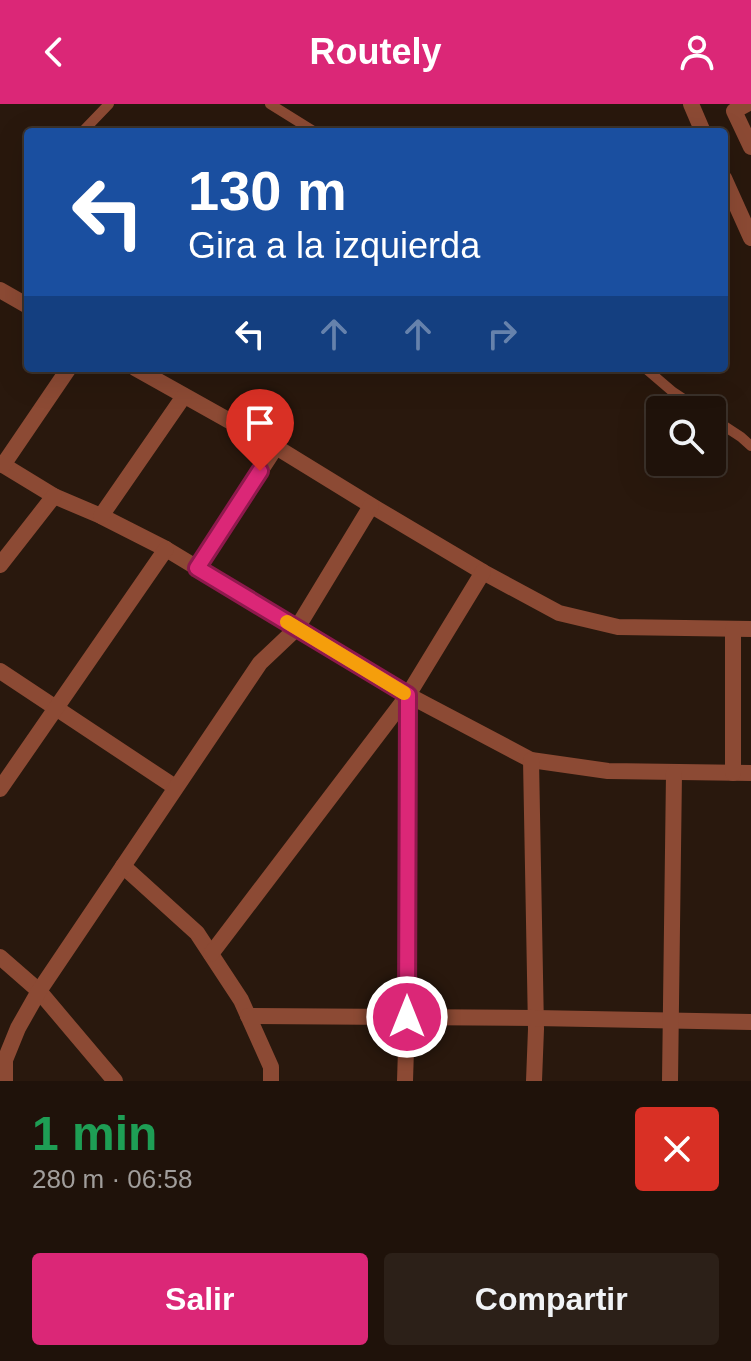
<!DOCTYPE html>
<html lang="es">
<meta charset="utf-8">
<style>
body{margin:0;font-family:Arial,sans-serif;background:#2c2018;color:#f1f3f6;height:100vh;display:flex;flex-direction:column;font-size:30px;white-space:nowrap}
*{box-sizing:border-box;margin:0}
p{font-size:26px;color:#a19e9c}
.icon{flex:none;width:44px;height:44px;fill:none;stroke:currentColor;stroke-width:2;stroke-linecap:round;stroke-linejoin:round}
.map{position:relative;height:977px;overflow:hidden}
.drawer{display:flex;flex-direction:column;background:#1f120a;flex:1}
.drawer>*{flex:none}
.hud{position:absolute;left:24px;top:24px;width:704px;height:244px;border-radius:8px;box-shadow:0 8px 32px #0002,0 0 0 2px #3c322b;background:#1a4fa0;color:#fff;overflow:hidden}
.fabs{position:absolute;left:646px;top:292px;display:grid;gap:16px}
.fabs a{display:grid;place-items:center;width:80px;height:80px;border-radius:8px;background:#1f120a;box-shadow:0 8px 32px #0002,0 0 0 2px #3c322b;font-size:40px}
.pin{position:absolute;display:grid;place-items:center;width:68px;height:68px;color:#fff;margin:-82px -34px;border-radius:50% 50% 50% 0;rotate:-45deg;box-shadow:0 0 8px #0007}
.pin .icon{rotate:45deg}
.me{position:absolute;width:88px;margin:-44px;rotate:0deg;stroke-linejoin:round;filter:drop-shadow(0 0 6px #0008)}
.turn{display:flex;align-items:center;gap:28px;height:168px;padding:0 32px;font-size:36px}
.turn .icon{width:104px;height:104px;stroke-width:2.5}
.turn b{display:block;font-size:56px;line-height:68px}
.lanes{display:flex;align-items:center;height:76px;padding:0 32px;background:#0003;justify-content:center;gap:40px;direction:ltr}
.lanes .off{opacity:.35}
.round{display:grid;place-items:center;flex:none;width:84px;height:84px;border-radius:8px;background:#2c2018}
.head{display:flex;align-items:center;justify-content:space-between;height:136px;padding:0 32px}
h1{font-size:48px;font-weight:800;line-height:60px;color:#1e9e55}
.button{display:flex;gap:16px;margin-top:auto;padding:16px 32px}
.button a{flex:1;height:92px;border-radius:8px;background:#db2777;color:#fff;font-size:32px;font-weight:800;line-height:92px;text-align:center}
.button a+a{background:#2c2018;color:#f1f3f6}
header{display:flex;justify-content:space-between;align-items:center;height:104px;padding:0 32px;background:#db2777;color:#fff;font-size:36px;font-weight:800}
.map>svg:first-child{display:block}
.lines{fill:none;stroke-linecap:round;stroke-linejoin:round}
.lane{stroke:#8c4a34;stroke-width:10}
.street{stroke:#8c4a34;stroke-width:16}
.route-casing{stroke:#8e194d;stroke-width:20}
.route{stroke:#db2777;stroke-width:14}
.slow{stroke:#f59e0b;stroke-width:14}
</style>
<header><svg class="icon" aria-label="back" viewBox="0 0 24 24"><path d="M15 5l-7 7 7 7"/></svg>Routely<svg class="icon" aria-label="person" viewBox="0 0 24 24"><circle cx="12" cy="8" r="4"/><path d="M4 21q1-7 8-7t8 7"/></svg></header>
<div class="map">
<svg width="751" height="977" viewBox="0 0 751 977">
<rect width="100%" height="100%" fill="#29180d"/>
<g class="lines">
<g class="lane">
<polyline points="270,0 315,28"/>
<polyline points="85,28 85,25 109,0"/>
<polyline points="645,264 673,288 700,306"/>
<polyline points="712,314 741,333 751,342"/>
</g>
<g class="street">
<polyline points="691,0 703,28"/>
<polyline points="747,0 734,7 751,43"/>
<polyline points="724,74 751,134"/>
<polyline points="0,186 28,202"/>
<polyline points="135,264 276,343 377,405 483,468 559,509 618,523 751,525"/>
<polyline points="0,359 54,392 101,412 166,445 408,591 531,656 608,667 751,669"/>
<polyline points="3,361 69,264"/>
<polyline points="101,412 184,292"/>
<polyline points="0,461 54,392"/>
<polyline points="197,464 276,343"/>
<polyline points="733,525 733,669"/>
<polyline points="0,567 175,683"/>
<polyline points="531,656 536,925 534,977"/>
<polyline points="0,685 166,445"/>
<polyline points="123,762 197,829 241,896 271,963 271,977"/>
<polyline points="211,850 408,591 483,468"/>
<polyline points="0,853 39,887 115,977"/>
<polyline points="248,912 535,914 751,918"/>
<polyline points="5,977 5,956 18,924 39,887 260,559 297,524 371,402"/>
<polyline points="405,977 407,913 408,591"/>
<polyline points="670,977 674,669"/>
</g>
</g>
<g class="lines">
<g class="route-casing">
<polyline id="route" points="260,367 197,464 408,591 407,913"/>
</g>
<use href="#route" class="route"/>
<polyline class="slow" points="287,518 404,589"/>
</g>
</svg>
<div class="fabs">
<a><svg class="icon" aria-label="search" viewBox="0 0 24 24"><circle cx="10" cy="10" r="6"/><path d="M15 15l6 6"/></svg></a>
</div>
<div class="pin" style="left:260px;top:367px;background:#d93025"><svg class="icon" aria-label="arrive" viewBox="0 0 24 24"><path d="M6 21V4h12l-3 4 3 4H6"/></svg></div>
<svg class="me" style="left:407px;top:913px" viewBox="-20 -20 40 40"><circle r="17" fill="#db2777" stroke="#fff" stroke-width="3"/><path d="M0-11L8 9 0 5-8 9z" fill="#fff"/></svg>
<div class="hud">
<div class="turn"><svg class="icon" aria-label="left" viewBox="0 0 24 24"><path d="M17 20v-9H6M10 6l-5 5 5 5"/></svg><div><b>130 m</b>Gira a la izquierda</div></div>
<div class="lanes"><svg class="icon" aria-label="left" viewBox="0 0 24 24"><path d="M17 20v-9H6M10 6l-5 5 5 5"/></svg><svg class="icon off" aria-label="ahead" viewBox="0 0 24 24"><path d="M12 20V5M6 11l6-6 6 6"/></svg><svg class="icon off" aria-label="ahead" viewBox="0 0 24 24"><path d="M12 20V5M6 11l6-6 6 6"/></svg><svg class="icon off" aria-label="right" viewBox="0 0 24 24"><path d="M7 20v-9h11M14 6l5 5-5 5"/></svg></div>
</div>
</div>
<section class="drawer">
<div class="head"><div><h1>1 min</h1><p>280 m · 06:58</p></div><a class="round" style="background:#d93025;color:#fff"><svg class="icon" aria-label="close" viewBox="0 0 24 24"><path d="M6 6l12 12M18 6L6 18"/></svg></a></div>
<div class="button"><a>Salir</a><a>Compartir</a></div>
</section>
